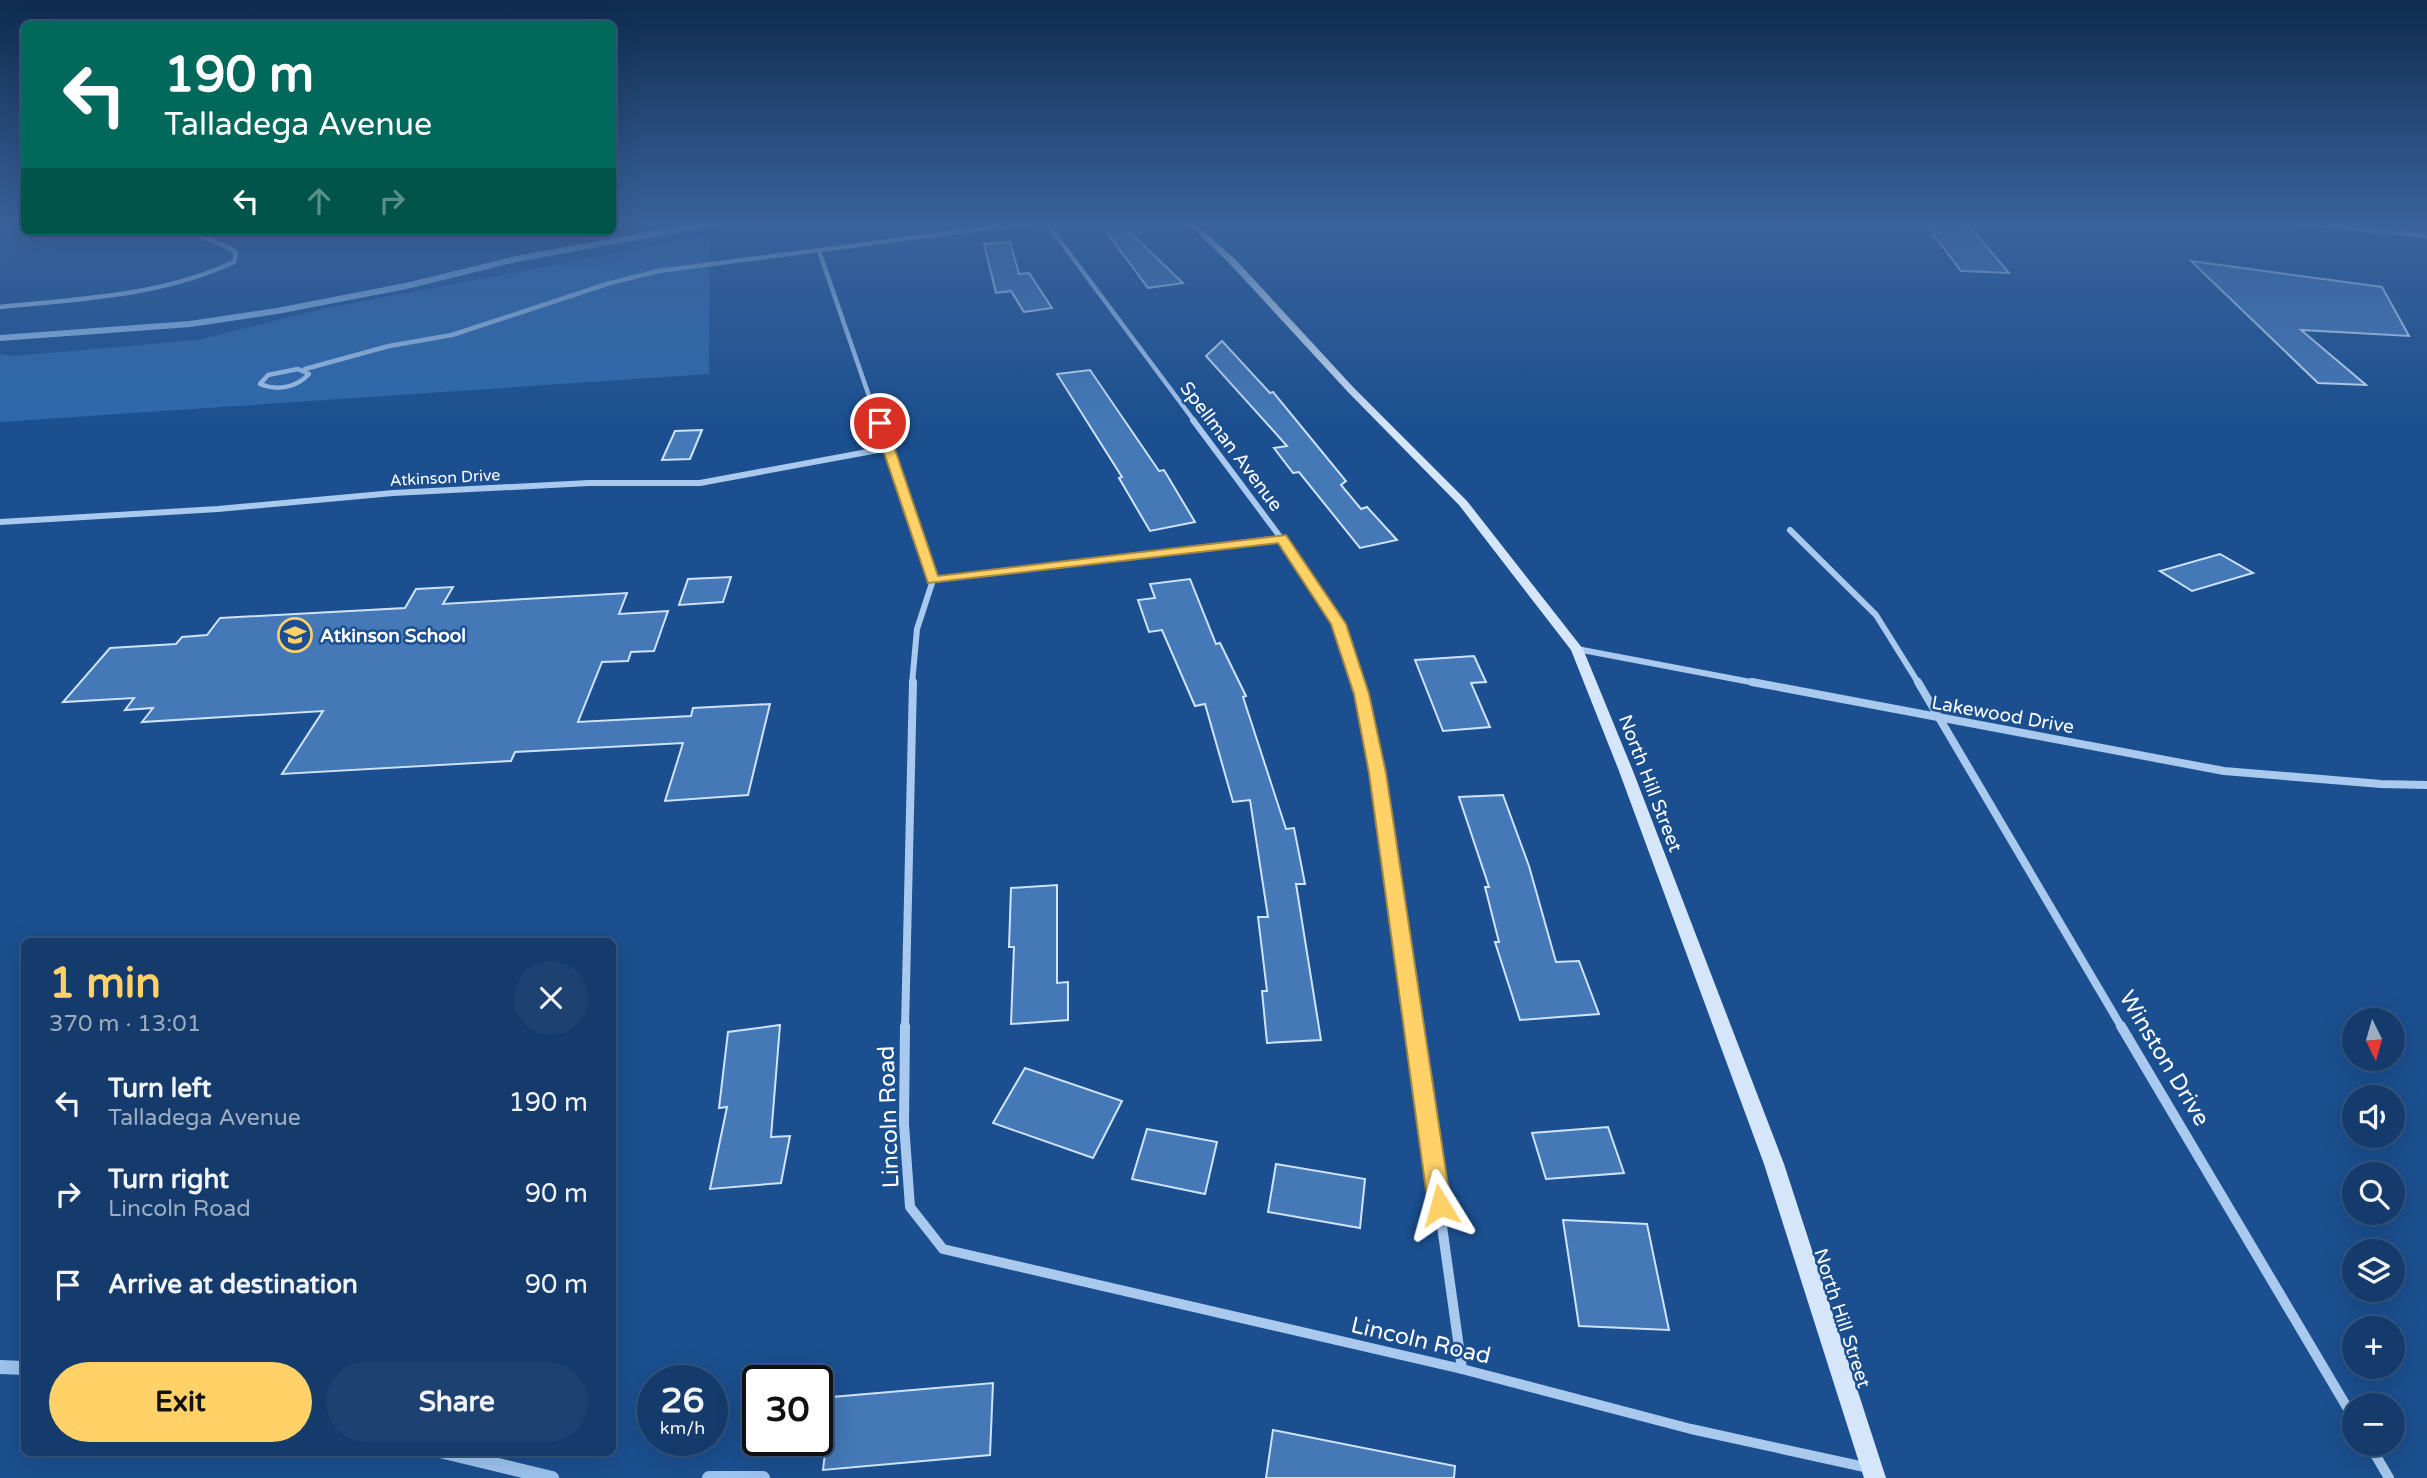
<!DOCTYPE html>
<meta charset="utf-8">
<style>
body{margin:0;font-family:"Varela Round",sans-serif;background:#1d4271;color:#f1f3f6;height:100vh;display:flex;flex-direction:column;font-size:26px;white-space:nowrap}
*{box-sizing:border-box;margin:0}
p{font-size:23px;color:#9dadc1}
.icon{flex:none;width:38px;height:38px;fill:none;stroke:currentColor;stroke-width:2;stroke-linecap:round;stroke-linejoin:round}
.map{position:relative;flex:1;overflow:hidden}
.side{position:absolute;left:21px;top:938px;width:595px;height:518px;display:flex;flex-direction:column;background:#143b6b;border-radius:10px;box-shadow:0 7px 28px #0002,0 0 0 2px #33557e}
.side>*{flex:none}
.banner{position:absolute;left:21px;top:21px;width:595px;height:214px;border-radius:10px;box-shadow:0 7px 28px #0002,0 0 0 2px #33557e;background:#00695c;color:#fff;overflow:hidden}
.needle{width:46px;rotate:175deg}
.buttons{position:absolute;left:2342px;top:1008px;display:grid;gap:14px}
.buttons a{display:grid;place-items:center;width:63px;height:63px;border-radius:50%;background:#143b6b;box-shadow:0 7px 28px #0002,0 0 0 2px #33557e;font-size:35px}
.speed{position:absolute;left:637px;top:1365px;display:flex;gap:14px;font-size:35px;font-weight:700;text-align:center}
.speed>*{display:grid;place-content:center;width:91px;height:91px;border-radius:50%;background:#143b6b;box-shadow:0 7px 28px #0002,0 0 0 2px #33557e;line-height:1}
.speed small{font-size:18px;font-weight:400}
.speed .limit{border:4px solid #111;border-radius:10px;background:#fff;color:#111}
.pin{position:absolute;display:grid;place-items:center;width:60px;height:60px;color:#fff;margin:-30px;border:4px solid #fff;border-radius:50%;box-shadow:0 2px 7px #0007}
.me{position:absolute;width:77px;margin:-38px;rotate:352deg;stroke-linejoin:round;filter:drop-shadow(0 0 5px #0008)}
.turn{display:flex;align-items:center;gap:24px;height:147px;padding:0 28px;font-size:32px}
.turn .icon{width:91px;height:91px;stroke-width:2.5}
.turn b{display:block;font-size:49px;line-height:60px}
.lanes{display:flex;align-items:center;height:66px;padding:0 28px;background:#0003;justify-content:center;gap:35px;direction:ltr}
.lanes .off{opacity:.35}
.round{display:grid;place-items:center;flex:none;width:74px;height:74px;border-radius:37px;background:#1d4271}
.headline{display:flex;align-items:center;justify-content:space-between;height:119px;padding:0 28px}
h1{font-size:42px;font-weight:800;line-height:52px;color:#ffd166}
.primary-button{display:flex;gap:14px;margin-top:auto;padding:14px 28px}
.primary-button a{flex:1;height:80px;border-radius:42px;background:#ffd166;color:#111;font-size:28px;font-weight:800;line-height:80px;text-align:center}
.primary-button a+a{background:#1d4271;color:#f1f3f6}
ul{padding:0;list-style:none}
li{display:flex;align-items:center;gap:21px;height:91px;padding:0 28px}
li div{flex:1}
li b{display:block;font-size:26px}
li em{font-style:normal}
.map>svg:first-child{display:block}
.green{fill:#2e69ad}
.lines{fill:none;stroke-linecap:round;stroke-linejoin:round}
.stream-far1{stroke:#9cc4f0;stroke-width:6}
.stream{stroke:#9cc4f0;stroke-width:14}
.building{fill:#4478b7;stroke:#cfe3fa;stroke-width:2}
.street-far3{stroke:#a9c9ee;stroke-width:4.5}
.street-far2{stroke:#a9c9ee;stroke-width:6}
.street-far1{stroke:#a9c9ee;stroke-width:8}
.street{stroke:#a9c9ee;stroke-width:10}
.secondary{fill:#d6e6fa;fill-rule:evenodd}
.route{fill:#ffd166;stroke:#a68842;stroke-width:2}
.labels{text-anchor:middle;stroke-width:5;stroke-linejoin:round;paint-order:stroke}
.far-street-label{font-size:16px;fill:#fff;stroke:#1b4f8f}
.street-label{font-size:19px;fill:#fff;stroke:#1b4f8f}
.poi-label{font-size:19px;font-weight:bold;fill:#fff;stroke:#1b4f8f;text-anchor:start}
.near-street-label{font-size:23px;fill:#fff;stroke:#1b4f8f}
</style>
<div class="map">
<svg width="2427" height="1478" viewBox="0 0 2427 1478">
<rect width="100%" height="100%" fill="#1b4f8f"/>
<g class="green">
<polygon points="2281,222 2427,222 2427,237"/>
<polygon points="710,235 709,374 0,422 0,354 13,356 197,340 323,309"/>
</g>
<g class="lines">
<polyline class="stream-far1" points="0,338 190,324 277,311 406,286 516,259 720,222"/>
<g class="stream">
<polyline points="0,1367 24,1368"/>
<polyline points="444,1452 552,1478"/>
<polyline points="709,1478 763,1478"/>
</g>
</g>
<g class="building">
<polygon points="1099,222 1119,222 1183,283 1148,288"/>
<polygon points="1924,222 1966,222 2009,273 1961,271"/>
<polygon points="1010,242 1019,274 1029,273 1052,308 1024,312 1011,291 996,293 984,244"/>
<polygon points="2191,261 2382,287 2409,336 2301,330 2366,385 2318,383"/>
<polygon points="1222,341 1270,393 1273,392 1346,481 1341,485 1361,509 1367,507 1397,540 1360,548 1299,472 1293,473 1274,448 1287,446 1206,356"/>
<polygon points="1090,370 1159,471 1164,470 1195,522 1150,531 1119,478 1122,477 1057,374"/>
<polygon points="702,430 690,459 662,460 675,431"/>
<polygon points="2220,554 2253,573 2192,591 2160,571"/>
<polygon points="731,577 723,602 679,605 688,579"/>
<polygon points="1190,579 1216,644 1220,643 1246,696 1243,697 1286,829 1294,828 1305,884 1296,884 1321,1040 1267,1043 1262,991 1267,991 1258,917 1268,917 1250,800 1233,802 1205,704 1195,706 1162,630 1149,632 1138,600 1155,598 1150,584"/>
<polygon points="453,587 443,604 627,593 619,614 668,611 654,651 631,652 628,661 602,662 578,722 691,716 693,708 770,704 748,795 665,801 683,743 515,752 511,761 282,774 323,711 142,722 153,708 125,710 134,698 63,702 110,648 176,644 182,637 207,635 220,618 405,608 416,589"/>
<polygon points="1474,656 1486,682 1471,683 1490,727 1443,731 1415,660"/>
<polygon points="1503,795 1529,866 1556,962 1579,961 1599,1014 1520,1020 1495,942 1499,942 1485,887 1489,887 1459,797"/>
<polygon points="1057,885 1057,983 1068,982 1068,1020 1011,1024 1014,947 1009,947 1011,888"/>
<polygon points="780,1025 771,1137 790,1136 781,1183 710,1189 727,1107 719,1108 728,1032"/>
<polygon points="1025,1068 1122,1101 1093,1158 993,1123"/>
<polygon points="1608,1127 1624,1173 1546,1179 1532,1133"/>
<polygon points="1147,1129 1217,1142 1205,1194 1132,1179"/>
<polygon points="1276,1164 1365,1179 1360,1228 1268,1212"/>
<polygon points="1563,1220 1647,1224 1669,1330 1579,1326"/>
<polygon points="993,1383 990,1455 823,1470 832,1397"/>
<polygon points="1273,1430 1455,1466 1454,1478 1266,1478"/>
</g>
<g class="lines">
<g class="street-far3">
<polyline points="1046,222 1195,422"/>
<polyline points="2288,222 2427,236"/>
<polyline points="819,251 878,422"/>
<path d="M0,307C79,299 161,296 234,262L236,253L231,249L190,231"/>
<path d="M298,369L309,374C296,388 277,391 260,384L268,375Z"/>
<polyline points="305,369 389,346 452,335 610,283 659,271 1035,222"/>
</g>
<g class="street-far2">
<polyline points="878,420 933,580 917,629 912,684"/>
<polyline points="1193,420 1281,538 1339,624 1358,684"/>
<polyline points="0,522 218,509 393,493 589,483 700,483 889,448"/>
<polyline points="1790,530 1876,615 1919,684"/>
<polyline points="933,580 1281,538"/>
<polyline points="1577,649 1761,684"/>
</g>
<g class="street-far1">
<polyline points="1357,682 1378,773 1414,1028"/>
<polyline points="1752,682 2224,771 2381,784 2427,785"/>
<polyline points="1918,682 2122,1028"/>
<polyline points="905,1028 913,682"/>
</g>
<g class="street">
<polyline points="905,1026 904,1124 910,1207 943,1249 1462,1369 1691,1429 1869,1468"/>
<polyline points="1414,1026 1462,1369"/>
<polyline points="2121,1026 2354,1419"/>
<polyline points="2369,1444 2389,1478"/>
</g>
<polygon class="secondary" points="1186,222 1194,222 1235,259 1354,388 1467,501 1583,649 1633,771 1784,1164 1886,1478 1864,1478 1764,1164 1619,771 1571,650 1459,505 1348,392 1229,263"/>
</g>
<linearGradient id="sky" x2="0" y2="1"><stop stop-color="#0f2b4f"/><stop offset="0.52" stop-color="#39639b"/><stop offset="1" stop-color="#39639b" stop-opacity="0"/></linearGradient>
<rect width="2427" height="429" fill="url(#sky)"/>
<polygon class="route" points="880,420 886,423 938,576 1286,535 1346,624 1369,694 1386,773 1451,1205 1447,1212 1440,1215 1432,1212 1428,1205 1369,773 1354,694 1331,624 1278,543 928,583 874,423"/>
<defs>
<g id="school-ring" transform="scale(1.75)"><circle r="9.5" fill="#1b4f8f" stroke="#ffd166" stroke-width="1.5"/><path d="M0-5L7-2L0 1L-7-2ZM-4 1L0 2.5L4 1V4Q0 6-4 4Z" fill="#ffd166"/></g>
</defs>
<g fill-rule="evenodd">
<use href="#school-ring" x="295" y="635"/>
</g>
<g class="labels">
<g class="far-street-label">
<text transform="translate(445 477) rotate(-3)" y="6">Atkinson Drive</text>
</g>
<g class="street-label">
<text transform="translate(1232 446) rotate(53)" y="7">Spellman Avenue</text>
<text transform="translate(2003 714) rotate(10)" y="7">Lakewood Drive</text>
<text transform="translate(1651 783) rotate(69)" y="7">North Hill Street</text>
<text transform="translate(1843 1318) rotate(72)" y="7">North Hill Street</text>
</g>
<g class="poi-label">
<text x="320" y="642">Atkinson School</text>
</g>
<g class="near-street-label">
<text transform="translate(2165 1058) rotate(59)" y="8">Winston Drive</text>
<text transform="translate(888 1117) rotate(-92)" y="8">Lincoln Road</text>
<text transform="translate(1421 1340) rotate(13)" y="8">Lincoln Road</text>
</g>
</g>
</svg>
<div class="buttons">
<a><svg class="needle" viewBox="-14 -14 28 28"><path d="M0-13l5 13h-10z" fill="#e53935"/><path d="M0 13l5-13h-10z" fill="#9dadc1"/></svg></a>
<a><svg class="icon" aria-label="sound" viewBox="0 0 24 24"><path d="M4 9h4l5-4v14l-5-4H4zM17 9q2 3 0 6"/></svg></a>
<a><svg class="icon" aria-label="search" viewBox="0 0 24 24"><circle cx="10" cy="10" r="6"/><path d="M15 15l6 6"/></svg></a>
<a><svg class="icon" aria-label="layers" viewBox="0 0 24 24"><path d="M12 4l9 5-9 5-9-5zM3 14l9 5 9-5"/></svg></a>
<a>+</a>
<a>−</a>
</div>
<div class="speed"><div>26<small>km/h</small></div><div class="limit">30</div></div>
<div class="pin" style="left:880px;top:423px;background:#d93025"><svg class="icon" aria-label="arrive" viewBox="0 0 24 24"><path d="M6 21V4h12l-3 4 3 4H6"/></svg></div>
<svg class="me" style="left:1440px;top:1205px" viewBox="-20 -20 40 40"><path d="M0-17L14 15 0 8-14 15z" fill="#ffd166" stroke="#fff" stroke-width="4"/></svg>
<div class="banner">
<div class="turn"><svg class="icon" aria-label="left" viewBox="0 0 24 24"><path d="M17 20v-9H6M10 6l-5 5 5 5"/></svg><div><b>190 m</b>Talladega Avenue</div></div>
<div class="lanes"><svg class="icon" aria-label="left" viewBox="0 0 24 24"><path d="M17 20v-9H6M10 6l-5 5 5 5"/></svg><svg class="icon off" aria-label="ahead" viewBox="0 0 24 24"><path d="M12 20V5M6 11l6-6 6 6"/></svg><svg class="icon off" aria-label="right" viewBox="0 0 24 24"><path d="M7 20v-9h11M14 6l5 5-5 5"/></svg></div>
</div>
<section class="side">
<div class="headline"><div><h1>1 min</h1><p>370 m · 13:01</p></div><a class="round"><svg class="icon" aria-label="close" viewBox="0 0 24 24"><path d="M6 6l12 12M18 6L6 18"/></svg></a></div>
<ul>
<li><svg class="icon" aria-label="left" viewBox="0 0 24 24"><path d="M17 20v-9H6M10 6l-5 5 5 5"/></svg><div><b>Turn left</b><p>Talladega Avenue</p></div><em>190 m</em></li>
<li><svg class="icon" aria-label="right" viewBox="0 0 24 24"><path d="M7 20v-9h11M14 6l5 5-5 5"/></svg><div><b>Turn right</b><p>Lincoln Road</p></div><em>90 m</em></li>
<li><svg class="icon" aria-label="arrive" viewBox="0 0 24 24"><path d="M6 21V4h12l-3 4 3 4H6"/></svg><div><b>Arrive at destination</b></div><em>90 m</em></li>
</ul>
<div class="primary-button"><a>Exit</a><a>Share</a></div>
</section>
</div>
